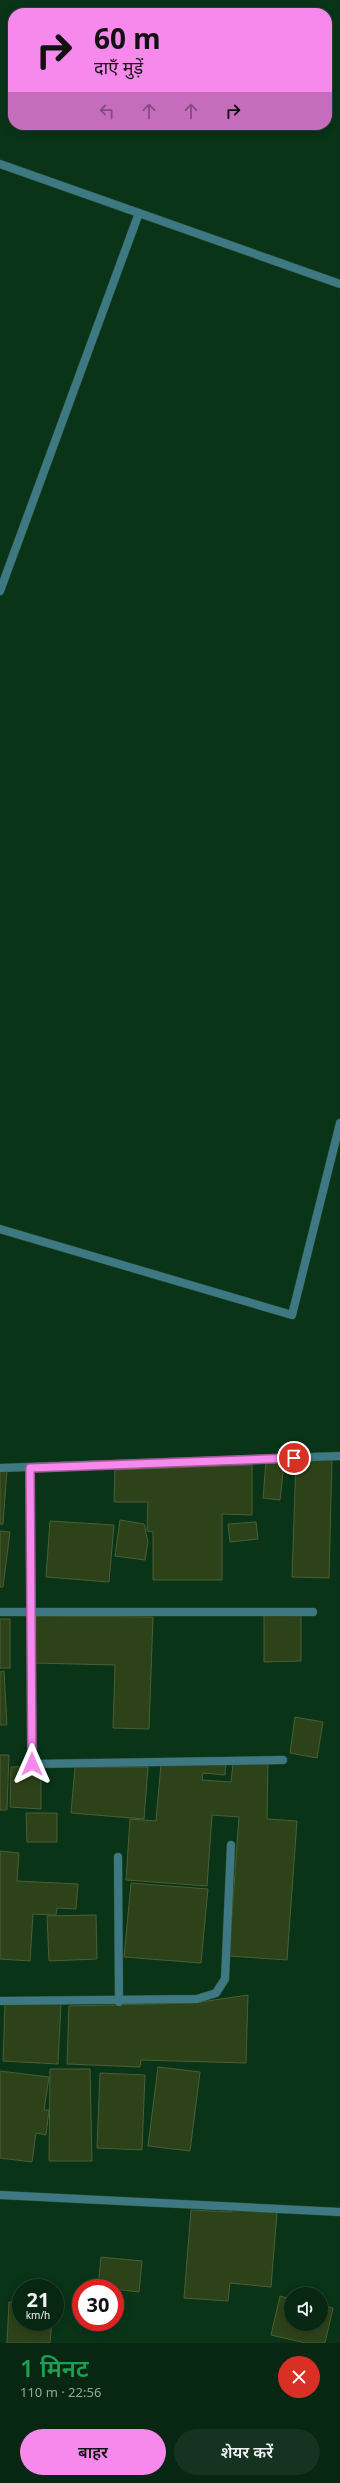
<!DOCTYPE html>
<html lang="hi">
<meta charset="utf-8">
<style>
body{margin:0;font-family:"Noto Sans","Noto Sans Devanagari",sans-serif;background:#153320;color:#f1f3f6;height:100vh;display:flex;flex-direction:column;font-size:15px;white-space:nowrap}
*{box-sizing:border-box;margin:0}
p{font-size:13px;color:#98a59f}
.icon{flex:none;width:22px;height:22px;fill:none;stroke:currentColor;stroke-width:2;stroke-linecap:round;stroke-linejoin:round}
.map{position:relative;height:2343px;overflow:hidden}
.drawer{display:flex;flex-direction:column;background:#072712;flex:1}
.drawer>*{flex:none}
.hud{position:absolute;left:8px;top:8px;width:324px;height:122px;border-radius:16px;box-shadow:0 2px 10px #0003,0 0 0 1px #284432;background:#f788ec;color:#111;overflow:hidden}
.controls{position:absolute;left:284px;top:2287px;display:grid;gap:8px}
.controls a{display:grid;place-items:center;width:44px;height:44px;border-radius:50%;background:#072712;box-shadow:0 2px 10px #0003,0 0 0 1px #284432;font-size:20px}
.speed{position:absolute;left:12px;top:2279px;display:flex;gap:8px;font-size:20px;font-weight:700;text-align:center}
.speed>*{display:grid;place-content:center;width:52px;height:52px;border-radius:50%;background:#072712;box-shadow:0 2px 10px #0003,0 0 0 1px #284432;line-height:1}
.speed small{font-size:10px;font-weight:400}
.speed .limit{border:6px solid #d22;background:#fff;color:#111}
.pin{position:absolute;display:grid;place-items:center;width:34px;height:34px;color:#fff;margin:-17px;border:2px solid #fff;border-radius:50%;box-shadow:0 1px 4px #0007}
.me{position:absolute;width:44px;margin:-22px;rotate:0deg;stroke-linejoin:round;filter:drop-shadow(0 0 3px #0008)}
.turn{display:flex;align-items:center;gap:14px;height:84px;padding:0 20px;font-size:18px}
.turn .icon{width:52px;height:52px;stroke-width:2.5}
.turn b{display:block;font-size:28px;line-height:34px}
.lanes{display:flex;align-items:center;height:38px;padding:0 20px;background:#0003;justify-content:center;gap:20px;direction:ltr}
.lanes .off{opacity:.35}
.round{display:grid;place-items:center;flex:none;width:42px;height:42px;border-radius:21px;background:#153320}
.summary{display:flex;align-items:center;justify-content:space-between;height:68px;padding:0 20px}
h1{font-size:24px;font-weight:600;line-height:30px;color:#1e9e55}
.action{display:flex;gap:8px;margin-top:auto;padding:8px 20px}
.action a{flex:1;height:46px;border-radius:24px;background:#f788ec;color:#111;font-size:16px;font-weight:600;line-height:46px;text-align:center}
.action a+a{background:#153320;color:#f1f3f6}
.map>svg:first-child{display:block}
.building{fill:#2e4219;stroke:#4a5f36}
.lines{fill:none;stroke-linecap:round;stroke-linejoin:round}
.street-casing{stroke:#285035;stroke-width:9}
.street{stroke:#3e7983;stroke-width:8}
.route-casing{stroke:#a15899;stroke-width:10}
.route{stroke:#f788ec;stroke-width:7}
</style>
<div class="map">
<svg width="340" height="2343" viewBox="0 0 340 2343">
<rect width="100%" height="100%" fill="#093418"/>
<g class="building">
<polygon points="332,1458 329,1578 292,1577 296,1460"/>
<polygon points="266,1461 284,1463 280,1500 263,1498"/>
<polygon points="252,1465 252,1515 222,1514 222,1580 153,1580 153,1532 147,1531 148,1502 114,1502 115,1470"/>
<polygon points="0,1470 7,1470 3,1524 0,1524"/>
<polygon points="120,1520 144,1524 148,1542 145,1560 115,1556"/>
<polygon points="50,1521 114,1525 109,1582 46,1577"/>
<polygon points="256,1522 258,1539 230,1542 228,1524"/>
<polygon points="0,1531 10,1532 3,1587 0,1587"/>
<polygon points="264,1615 301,1616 301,1661 264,1662"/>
<polygon points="36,1616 153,1617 149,1729 113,1728 115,1665 35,1663"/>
<rect x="0" y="1619" width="10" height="49"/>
<polygon points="4,1671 7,1725 0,1725 0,1672"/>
<polygon points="295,1717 323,1722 317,1758 290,1753"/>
<polygon points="0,1755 9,1755 7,1810 0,1810"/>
<polygon points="268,1761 267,1819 297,1821 287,1960 229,1956 239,1817 212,1815 207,1886 126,1880 130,1819 156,1821 161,1764 226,1764 225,1775 203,1773 202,1780 231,1782 233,1764"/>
<polygon points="41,1766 41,1809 10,1807 11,1767"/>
<polygon points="75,1767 148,1767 144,1819 71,1813"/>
<polygon points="26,1813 57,1813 57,1842 27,1842"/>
<polygon points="0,1851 19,1853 17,1881 78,1884 76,1909 57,1908 56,1915 33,1914 30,1961 0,1959"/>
<polygon points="131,1883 208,1889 201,1963 124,1957"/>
<polygon points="96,1915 97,1959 49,1961 47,1916"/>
<polygon points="248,1995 246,2063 141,2060 140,2067 67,2064 69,2006 194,2003"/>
<polygon points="5,2004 61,2004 58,2064 3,2061"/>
<polygon points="158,2067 200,2072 190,2151 148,2146"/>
<polygon points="50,2069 90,2069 92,2161 49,2161"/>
<polygon points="0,2071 49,2077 44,2110 49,2110 46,2135 36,2133 32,2162 0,2158"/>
<polygon points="100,2073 145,2075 142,2150 97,2148"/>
<polygon points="232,2209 277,2212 271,2287 230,2283 228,2301 184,2298 191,2210 232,2212"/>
<polygon points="101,2257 142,2261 139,2292 98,2287"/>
<polygon points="280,2296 291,2299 291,2324 321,2324 321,2305 333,2308 325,2343 306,2343 271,2335"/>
<polygon points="9,2302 21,2303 21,2322 52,2322 50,2343 7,2343"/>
</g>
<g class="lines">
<g class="street-casing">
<g id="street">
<polyline points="0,164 340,284"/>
<polyline points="0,591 139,213"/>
<polyline points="0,1229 292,1315 340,1123"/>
<polyline points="0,1468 340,1456"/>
<polyline points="30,1468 32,1764 283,1760"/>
<polyline points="0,1612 313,1612"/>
<polyline points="118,1857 119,2002"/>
<polyline points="0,2001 197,1999 216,1993 225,1979 231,1845"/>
<polyline points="0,2195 340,2212"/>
</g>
</g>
<use href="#street" class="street"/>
</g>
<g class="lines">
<g class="route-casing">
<polyline id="route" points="32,1764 30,1468 294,1458"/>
</g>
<use href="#route" class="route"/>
</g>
</svg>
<div class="controls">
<a><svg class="icon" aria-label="sound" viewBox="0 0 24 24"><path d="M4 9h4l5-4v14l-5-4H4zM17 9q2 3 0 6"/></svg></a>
</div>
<div class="speed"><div>21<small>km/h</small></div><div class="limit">30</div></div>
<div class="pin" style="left:294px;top:1458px;background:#d93025"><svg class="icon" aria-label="arrive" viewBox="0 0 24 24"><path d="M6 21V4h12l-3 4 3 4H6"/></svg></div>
<svg class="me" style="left:32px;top:1764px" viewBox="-20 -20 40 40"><path d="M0-17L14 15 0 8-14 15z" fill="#f788ec" stroke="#fff" stroke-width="4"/></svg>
<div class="hud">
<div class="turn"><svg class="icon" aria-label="right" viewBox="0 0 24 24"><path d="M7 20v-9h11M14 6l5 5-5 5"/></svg><div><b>60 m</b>दाएँ मुड़ें</div></div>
<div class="lanes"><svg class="icon off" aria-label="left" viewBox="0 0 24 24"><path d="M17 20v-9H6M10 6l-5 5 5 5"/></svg><svg class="icon off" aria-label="ahead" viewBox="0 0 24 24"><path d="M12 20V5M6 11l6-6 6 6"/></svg><svg class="icon off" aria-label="ahead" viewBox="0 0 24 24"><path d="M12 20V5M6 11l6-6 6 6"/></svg><svg class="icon" aria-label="right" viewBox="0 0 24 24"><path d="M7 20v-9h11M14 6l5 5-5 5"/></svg></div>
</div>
</div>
<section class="drawer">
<div class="summary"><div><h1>1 मिनट</h1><p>110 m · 22:56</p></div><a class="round" style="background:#d93025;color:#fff"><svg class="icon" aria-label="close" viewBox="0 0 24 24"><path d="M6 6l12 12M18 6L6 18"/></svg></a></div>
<div class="action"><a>बाहर</a><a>शेयर करें</a></div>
</section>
